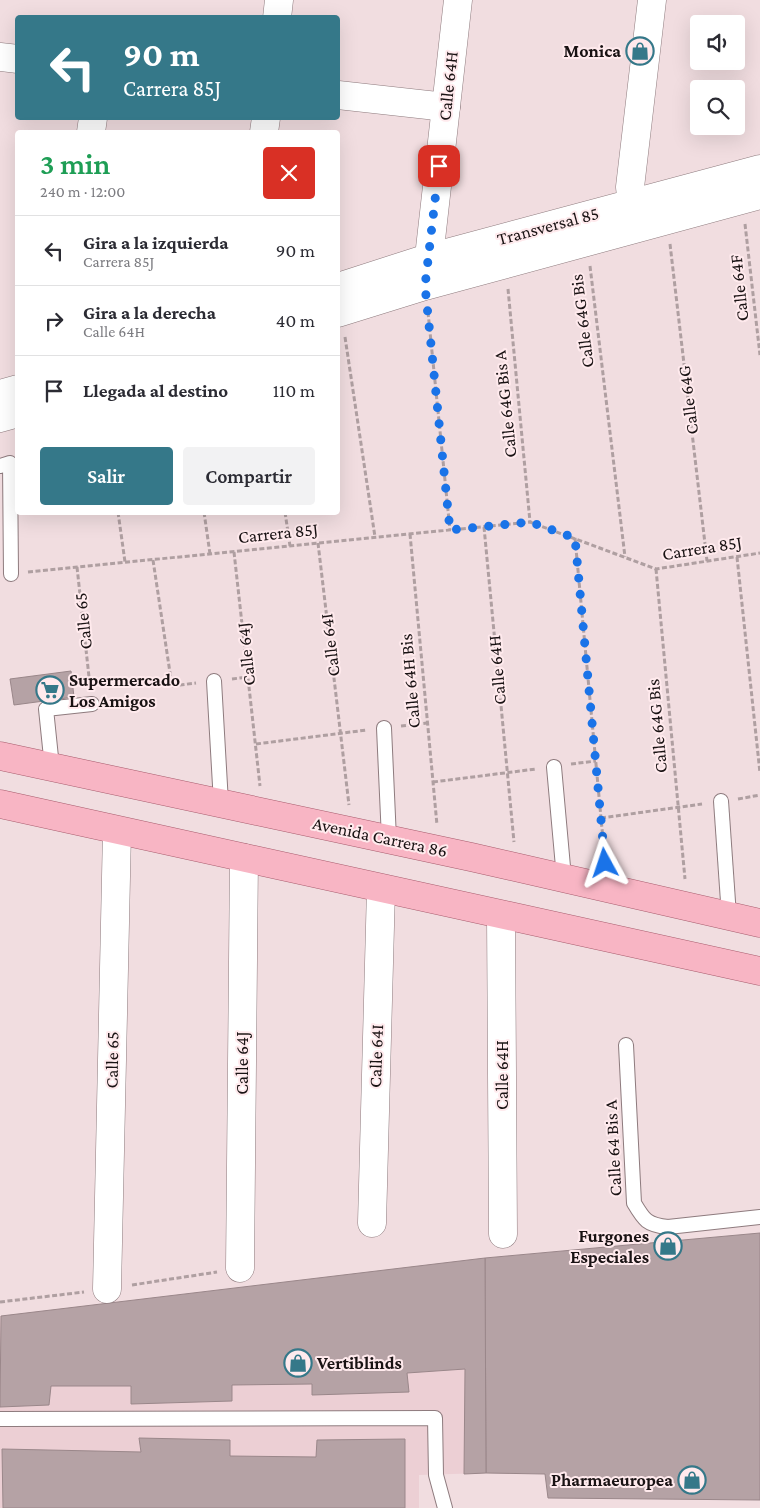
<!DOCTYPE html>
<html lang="es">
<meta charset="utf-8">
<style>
body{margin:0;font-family:"Crimson Pro",serif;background:#f2f2f3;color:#2b2b33;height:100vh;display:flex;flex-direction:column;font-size:19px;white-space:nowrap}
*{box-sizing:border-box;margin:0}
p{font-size:16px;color:#7c7c81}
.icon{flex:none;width:28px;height:28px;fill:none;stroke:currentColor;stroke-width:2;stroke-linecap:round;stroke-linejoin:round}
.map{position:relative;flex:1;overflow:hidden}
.details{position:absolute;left:15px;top:130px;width:325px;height:385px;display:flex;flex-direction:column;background:#fff;border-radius:5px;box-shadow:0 5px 20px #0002}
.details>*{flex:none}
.hud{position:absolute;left:15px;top:15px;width:325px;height:105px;border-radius:5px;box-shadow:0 5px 20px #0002;background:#357889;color:#fff;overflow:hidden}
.controls{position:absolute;left:690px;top:15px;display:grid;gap:10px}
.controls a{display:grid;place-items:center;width:55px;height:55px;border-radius:5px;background:#fff;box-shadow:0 5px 20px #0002;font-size:25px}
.pin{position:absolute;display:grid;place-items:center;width:42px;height:42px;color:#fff;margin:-21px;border-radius:10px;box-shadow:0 2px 8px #0006}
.me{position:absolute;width:55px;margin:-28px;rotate:355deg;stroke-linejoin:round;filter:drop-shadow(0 0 4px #0008)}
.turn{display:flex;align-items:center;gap:18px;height:105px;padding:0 25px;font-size:22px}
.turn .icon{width:65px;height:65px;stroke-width:2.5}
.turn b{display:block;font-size:35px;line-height:42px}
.round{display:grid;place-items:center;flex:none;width:52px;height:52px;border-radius:5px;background:#f2f2f3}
.overview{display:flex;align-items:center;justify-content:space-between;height:85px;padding:0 25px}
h1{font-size:30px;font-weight:600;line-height:38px;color:#1e9e55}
.cta{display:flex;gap:10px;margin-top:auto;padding:10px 25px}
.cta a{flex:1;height:58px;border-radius:5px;background:#357889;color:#fff;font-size:20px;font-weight:600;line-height:58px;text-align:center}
.cta a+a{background:#f2f2f3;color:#2b2b33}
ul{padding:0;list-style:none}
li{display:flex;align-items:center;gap:15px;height:70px;padding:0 25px;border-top:1px solid #e1e1e2}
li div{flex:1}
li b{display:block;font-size:19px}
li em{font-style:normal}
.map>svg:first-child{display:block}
.built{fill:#eccfd4}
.building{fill:#b5a2a5;stroke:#9a878a}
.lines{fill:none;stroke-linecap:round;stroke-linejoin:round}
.service-casing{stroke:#8e7b7e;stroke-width:16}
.minor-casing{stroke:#8e7b7e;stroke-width:29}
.tertiary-casing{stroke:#8e7b7e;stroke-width:29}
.primary-casing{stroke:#a75c6d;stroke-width:29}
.path{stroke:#af9fa1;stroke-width:3;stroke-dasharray:5 2.5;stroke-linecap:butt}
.service{stroke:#fff;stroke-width:14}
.minor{stroke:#fff;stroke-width:28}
.tertiary{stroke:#fff;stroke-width:28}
.primary{stroke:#f8b5c4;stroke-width:28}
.route{stroke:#1a73e8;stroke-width:9;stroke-dasharray:0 16.2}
.labels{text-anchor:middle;stroke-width:4;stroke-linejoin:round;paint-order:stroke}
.poi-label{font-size:18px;font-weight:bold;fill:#191213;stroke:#ffeaed;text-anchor:end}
.street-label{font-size:18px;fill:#191213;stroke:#ffeaed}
</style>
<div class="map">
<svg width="760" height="1508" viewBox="0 0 760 1508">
<rect width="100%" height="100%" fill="#f1dde0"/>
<polygon class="built" points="485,1258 486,1473 419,1475 419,1508 0,1508 0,1316"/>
<g class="building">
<polygon points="71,671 74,697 14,705 10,679"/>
<polygon points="760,1233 760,1500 548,1498 545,1474 486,1473 485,1258"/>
<polygon points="485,1258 486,1473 464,1474 465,1369 407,1373 409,1392 312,1395 312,1384 232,1385 232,1401 131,1404 131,1386 51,1386 49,1405 0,1407 1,1316"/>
<polygon points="139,1438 230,1440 230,1456 316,1457 317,1440 405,1439 405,1508 3,1508 2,1449 141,1452"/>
</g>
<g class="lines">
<g class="service-casing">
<g id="service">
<polyline points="0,466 10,463 11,574"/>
<polyline points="214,681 221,803"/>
<polyline points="384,728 389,839"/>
<polyline points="52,767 46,709 92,704"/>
<polyline points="554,767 564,878"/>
<polyline points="721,801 729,916"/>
<path d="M626,1045L634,1203C644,1220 647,1225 668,1227L760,1217"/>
<polyline points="0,1419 435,1418 436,1475 445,1508"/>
</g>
</g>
<g class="minor-casing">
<g id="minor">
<polyline points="277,18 279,0"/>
<polyline points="0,57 18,59"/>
<polyline points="338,95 446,107"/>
<polyline points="91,132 93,118"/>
<polyline points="264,132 266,118"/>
<polyline points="632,204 630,187 652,0"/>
<polyline points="501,915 503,1234"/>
<polyline points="372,1223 381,889"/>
<polyline points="240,1268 244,858"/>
<polyline points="107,1289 117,831"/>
</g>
</g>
<g class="tertiary-casing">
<g id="tertiary">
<polyline points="427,275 458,0"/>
<polyline points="338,287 428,258 760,169"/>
<polyline points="338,313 425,286 760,195"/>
<polyline points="0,394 18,389"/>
<polyline points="0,418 18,413"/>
</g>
</g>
<g class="primary-casing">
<g id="primary">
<polyline points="0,756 471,857 760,923"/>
<polyline points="0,804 760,971"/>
</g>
</g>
<g class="path">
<polyline points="745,224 760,355"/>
<polyline points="670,244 707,561"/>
<polyline points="590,266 625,557"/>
<polyline points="508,289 530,522"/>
<polyline points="428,312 450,530"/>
<polyline points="345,337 375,537"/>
<polyline points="118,512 125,562"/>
<polyline points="204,512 210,554"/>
<polyline points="285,512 290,546"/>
<polyline points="484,527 514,842"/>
<polyline points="410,534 437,825"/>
<polyline points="575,538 605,861"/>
<polyline points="318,543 349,805"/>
<polyline points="234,552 260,786"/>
<polyline points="737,557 760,773"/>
<polyline points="153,560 172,686 196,683"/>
<polyline points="77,567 90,686"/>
<polyline points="656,569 685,879"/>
<polyline points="28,572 530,522 656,569 760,553"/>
<polyline points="232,679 248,677"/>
<polyline points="401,726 427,723"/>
<polyline points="256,744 367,730"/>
<polyline points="571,764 596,761"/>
<polyline points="433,782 536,769"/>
<polyline points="738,799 760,795"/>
<polyline points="601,818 702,804"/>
<polyline points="132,1285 217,1272"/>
<polyline points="0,1302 84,1292"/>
</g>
<use href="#service" class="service"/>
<use href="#minor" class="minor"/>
<use href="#tertiary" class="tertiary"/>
<use href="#primary" class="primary"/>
</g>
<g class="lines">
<polyline class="route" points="439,166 425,286 450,530 530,522 575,538 605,863"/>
</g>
<defs>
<g id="shop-ring" transform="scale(1.4375)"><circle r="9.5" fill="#ffeaed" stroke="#357889" stroke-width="1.5"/><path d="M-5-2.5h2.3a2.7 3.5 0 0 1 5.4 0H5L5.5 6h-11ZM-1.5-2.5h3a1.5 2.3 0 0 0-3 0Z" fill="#357889"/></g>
<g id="supermarket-ring" transform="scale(1.4375)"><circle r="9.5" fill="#ffeaed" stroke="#357889" stroke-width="1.5"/><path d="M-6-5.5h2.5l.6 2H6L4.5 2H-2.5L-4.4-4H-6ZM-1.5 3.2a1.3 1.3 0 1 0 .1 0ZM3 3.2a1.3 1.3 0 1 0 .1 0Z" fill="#357889"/></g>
</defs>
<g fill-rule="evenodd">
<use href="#shop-ring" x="640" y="51"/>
<use href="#supermarket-ring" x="50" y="690"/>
<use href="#shop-ring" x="668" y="1246"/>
<use href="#shop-ring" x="298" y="1363"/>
<use href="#shop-ring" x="692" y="1480"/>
</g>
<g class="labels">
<g class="poi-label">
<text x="621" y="57">Monica</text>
<text x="69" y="686" text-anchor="start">Supermercado<tspan x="69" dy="21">Los Amigos</tspan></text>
<text x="649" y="1242">Furgones<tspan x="649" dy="21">Especiales</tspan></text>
<text x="317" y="1369" text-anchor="start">Vertiblinds</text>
<text x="673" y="1486">Pharmaeuropea</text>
</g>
<g class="street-label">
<text transform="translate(448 86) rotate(-84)" y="6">Calle 64H</text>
<text transform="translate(548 226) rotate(-15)" y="6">Transversal 85</text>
<text transform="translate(739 288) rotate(-96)" y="6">Calle 64F</text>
<text transform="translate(582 321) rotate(-97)" y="6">Calle 64G Bis</text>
<text transform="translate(688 400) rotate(-97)" y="6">Calle 64G</text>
<text transform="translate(505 404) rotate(-96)" y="6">Calle 64G Bis A</text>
<text transform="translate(278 533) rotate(-6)" y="6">Carrera 85J</text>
<text transform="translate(702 548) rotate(-9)" y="6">Carrera 85J</text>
<text transform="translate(83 621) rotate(-96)" y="6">Calle 65</text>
<text transform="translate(330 645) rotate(-97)" y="6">Calle 64I</text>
<text transform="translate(246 654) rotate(-96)" y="6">Calle 64J</text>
<text transform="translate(497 670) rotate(-95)" y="6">Calle 64H</text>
<text transform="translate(410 681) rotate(-95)" y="6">Calle 64H Bis</text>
<text transform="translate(657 726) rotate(-95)" y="6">Calle 64G Bis</text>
<text transform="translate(380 837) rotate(12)" y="6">Avenida Carrera 86</text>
<text transform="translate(376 1056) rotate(-88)" y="6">Calle 64I</text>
<text transform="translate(112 1060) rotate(-89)" y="6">Calle 65</text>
<text transform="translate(242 1063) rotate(-90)" y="6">Calle 64J</text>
<text transform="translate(502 1075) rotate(-90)" y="6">Calle 64H</text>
<text transform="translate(613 1148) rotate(-93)" y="6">Calle 64 Bis A</text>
</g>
</g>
</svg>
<div class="controls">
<a><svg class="icon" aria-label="sound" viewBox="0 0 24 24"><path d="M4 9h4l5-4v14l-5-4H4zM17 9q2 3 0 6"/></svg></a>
<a><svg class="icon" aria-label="search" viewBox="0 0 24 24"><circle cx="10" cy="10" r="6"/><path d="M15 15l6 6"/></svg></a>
</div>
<div class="pin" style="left:439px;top:166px;background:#d93025"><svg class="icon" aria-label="arrive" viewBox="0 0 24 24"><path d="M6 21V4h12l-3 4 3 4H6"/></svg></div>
<svg class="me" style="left:605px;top:863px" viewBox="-20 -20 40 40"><path d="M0-17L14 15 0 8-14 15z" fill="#1a73e8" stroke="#fff" stroke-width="4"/></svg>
<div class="hud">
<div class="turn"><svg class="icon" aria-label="left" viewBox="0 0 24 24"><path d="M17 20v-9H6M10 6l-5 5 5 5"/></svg><div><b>90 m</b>Carrera 85J</div></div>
</div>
<section class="details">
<div class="overview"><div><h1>3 min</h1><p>240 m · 12:00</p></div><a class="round" style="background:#d93025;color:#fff"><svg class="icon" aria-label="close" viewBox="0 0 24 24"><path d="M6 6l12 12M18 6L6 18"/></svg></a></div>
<ul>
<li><svg class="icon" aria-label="left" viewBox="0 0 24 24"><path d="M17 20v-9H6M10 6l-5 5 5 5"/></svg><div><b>Gira a la izquierda</b><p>Carrera 85J</p></div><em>90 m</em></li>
<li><svg class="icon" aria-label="right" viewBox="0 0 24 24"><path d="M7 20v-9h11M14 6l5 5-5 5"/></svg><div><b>Gira a la derecha</b><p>Calle 64H</p></div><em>40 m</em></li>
<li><svg class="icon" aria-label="arrive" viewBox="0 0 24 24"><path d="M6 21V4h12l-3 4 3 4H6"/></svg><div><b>Llegada al destino</b></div><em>110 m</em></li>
</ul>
<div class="cta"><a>Salir</a><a>Compartir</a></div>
</section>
</div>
